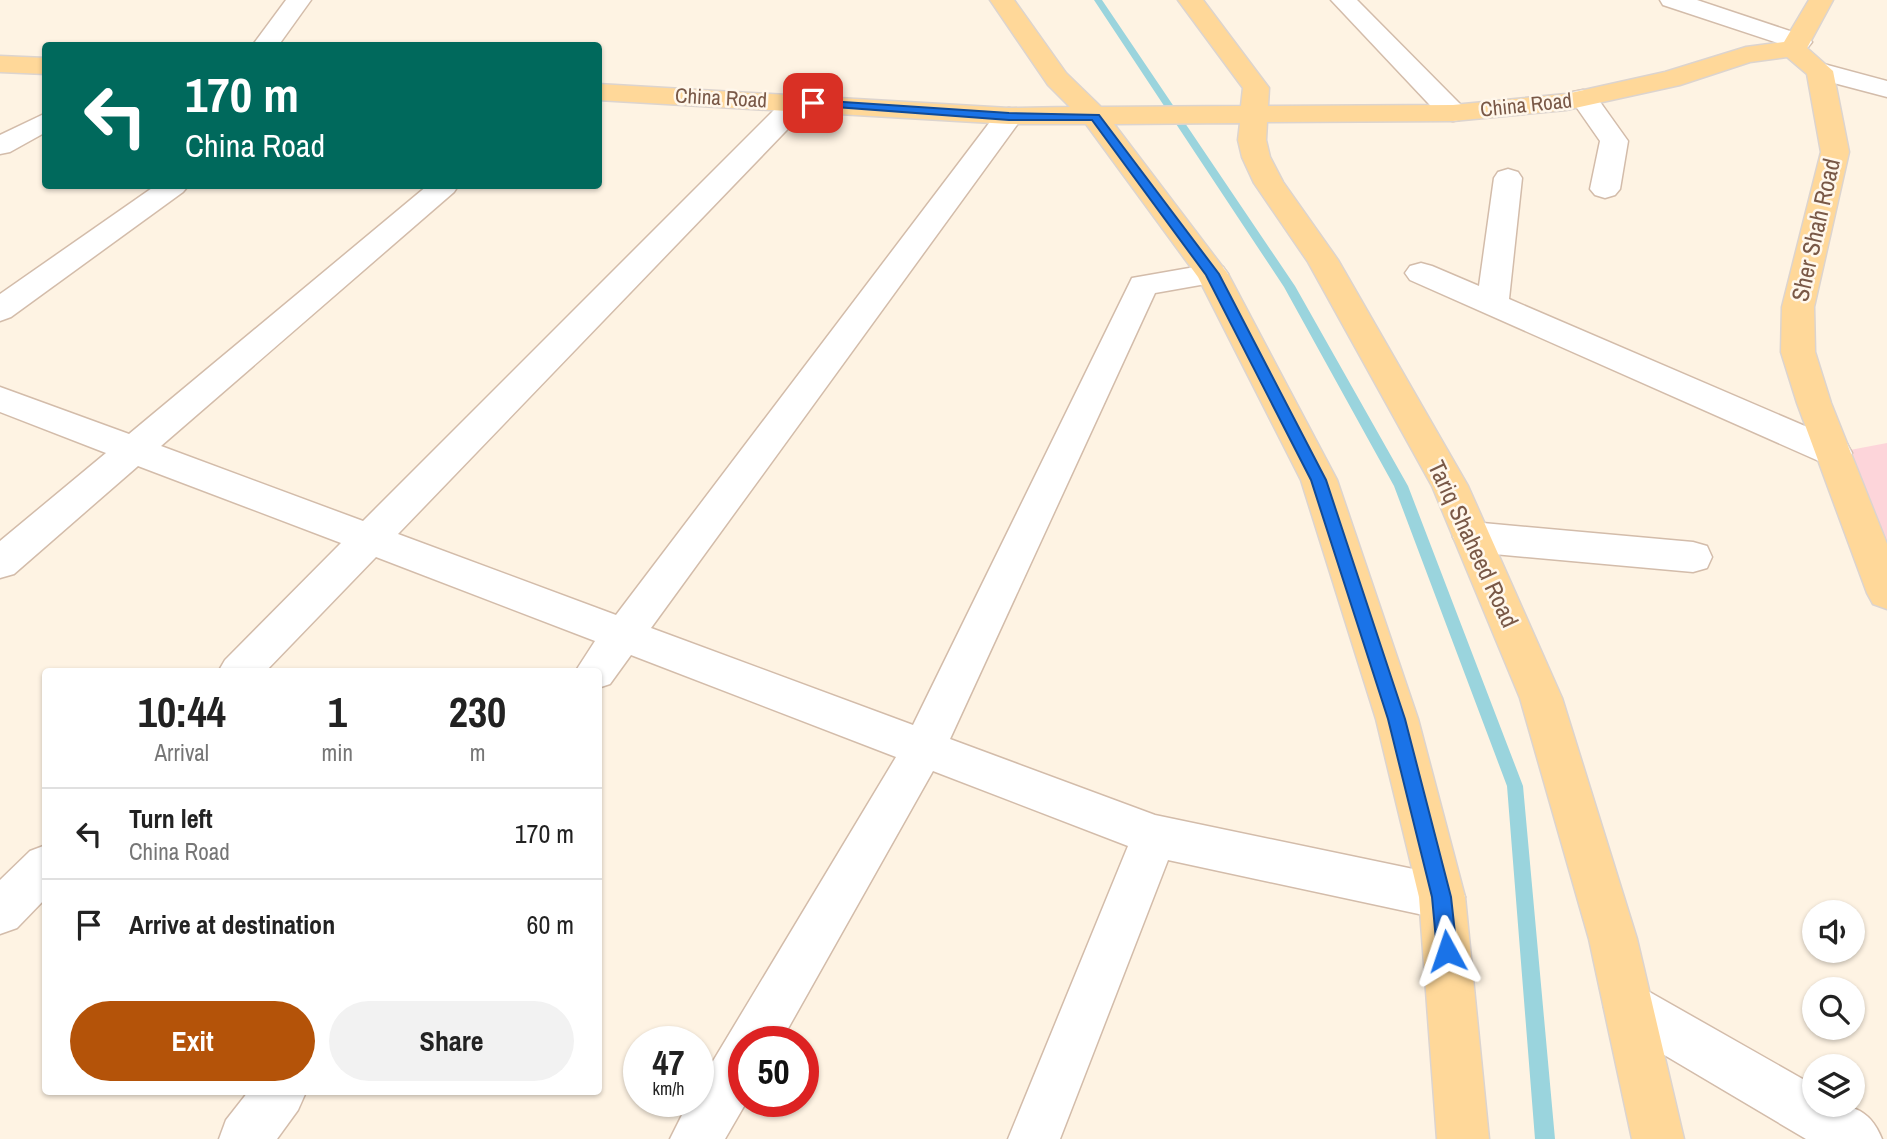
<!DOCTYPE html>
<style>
body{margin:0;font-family:"Archivo Narrow",sans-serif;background:#f2f2f2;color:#222;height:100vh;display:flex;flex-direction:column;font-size:26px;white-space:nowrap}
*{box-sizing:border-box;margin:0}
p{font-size:23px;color:#767676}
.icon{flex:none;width:38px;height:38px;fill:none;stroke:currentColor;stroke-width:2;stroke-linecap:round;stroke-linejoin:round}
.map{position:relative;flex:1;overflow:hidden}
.drawer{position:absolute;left:42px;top:668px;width:560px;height:427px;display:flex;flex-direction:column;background:#fff;border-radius:7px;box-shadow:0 2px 5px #0004}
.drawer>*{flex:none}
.guide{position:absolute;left:42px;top:42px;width:560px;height:147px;border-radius:7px;box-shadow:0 2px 5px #0004;background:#00695c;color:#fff;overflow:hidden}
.buttons{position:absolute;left:1802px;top:900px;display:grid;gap:14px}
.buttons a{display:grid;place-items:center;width:63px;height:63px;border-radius:50%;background:#fff;box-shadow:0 2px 5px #0004;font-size:35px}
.speed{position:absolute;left:623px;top:1026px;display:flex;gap:14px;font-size:35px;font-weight:700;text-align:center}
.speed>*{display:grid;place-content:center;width:91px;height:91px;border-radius:50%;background:#fff;box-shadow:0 2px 5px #0004;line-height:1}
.speed small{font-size:18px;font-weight:400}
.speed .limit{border:10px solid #d22;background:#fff;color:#111}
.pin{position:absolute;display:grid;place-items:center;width:60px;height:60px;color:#fff;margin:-30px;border-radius:14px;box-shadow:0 4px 10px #0006}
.me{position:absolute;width:77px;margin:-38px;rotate:355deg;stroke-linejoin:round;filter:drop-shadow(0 0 5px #0008)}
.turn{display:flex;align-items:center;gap:24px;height:147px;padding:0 28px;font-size:32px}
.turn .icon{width:91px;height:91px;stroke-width:2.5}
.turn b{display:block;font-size:49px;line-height:60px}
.eta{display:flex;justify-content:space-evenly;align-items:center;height:119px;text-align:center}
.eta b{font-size:42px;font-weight:700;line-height:49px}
.primary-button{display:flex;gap:14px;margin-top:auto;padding:14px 28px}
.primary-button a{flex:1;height:80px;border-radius:42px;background:#b45309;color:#fff;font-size:28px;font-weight:700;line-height:80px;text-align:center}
.primary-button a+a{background:#f2f2f2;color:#222}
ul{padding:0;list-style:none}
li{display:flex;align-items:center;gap:21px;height:91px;padding:0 28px;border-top:2px solid #e0e0e0}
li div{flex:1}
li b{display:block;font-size:26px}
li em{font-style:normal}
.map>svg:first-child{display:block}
.medical{fill:#fdd5da}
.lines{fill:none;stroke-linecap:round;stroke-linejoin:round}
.stream{fill:#9ad4dd;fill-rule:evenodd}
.minor-casing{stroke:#d3bcaa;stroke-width:3}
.major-casing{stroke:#dcd4cf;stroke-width:3}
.minor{fill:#fff;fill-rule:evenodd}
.major{fill:#ffd899;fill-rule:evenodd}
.route{fill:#1a73e8;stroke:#114b97;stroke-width:2}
.labels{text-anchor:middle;stroke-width:5;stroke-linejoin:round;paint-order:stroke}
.far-street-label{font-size:21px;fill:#795846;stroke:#fff7eb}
.street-label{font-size:24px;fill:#795846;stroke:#fff7eb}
</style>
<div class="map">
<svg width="1887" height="1139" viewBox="0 0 1887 1139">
<rect width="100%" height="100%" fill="#fef3e3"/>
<polygon class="medical" points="1887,443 1887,575 1834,453"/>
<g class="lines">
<polygon class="stream" points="1094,0 1102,0 1295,286 1408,486 1523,786 1555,1139 1535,1139 1507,786 1394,486 1284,287"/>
<g class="minor-casing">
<g id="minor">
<polygon points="286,0 311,0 278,46 252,46"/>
<polygon points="1331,0 1357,0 1463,107 1467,113 1463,119 1453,121 1443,119"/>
<polygon points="1660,0 1697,0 1808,37 1812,42 1808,47 1799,50 1790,47 1663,5"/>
<polygon points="1820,63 1887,81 1887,97 1811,77 1807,71 1811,65"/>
<polygon points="1583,90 1593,92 1628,141 1620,189 1615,195 1605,198 1595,195 1590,189 1600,141 1570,98 1573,92"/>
<polygon points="798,94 808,96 812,102 808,108 398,534 616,615 999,110 1009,108 1019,110 1023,116 1019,122 651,628 913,725 1132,278 1212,264 1223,267 1228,274 1223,281 1155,293 950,739 1155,815 1442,875 1458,881 1465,897 1458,913 1442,919 1168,860 1060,1139 1008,1139 1128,846 933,771 781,1041 744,1041 744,1101 747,1101 725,1139 670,1139 689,1101 698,1101 698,1086 896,757 631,655 610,684 598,688 598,672 575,672 595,641 376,557 265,672 218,672 225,660 341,543 138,466 14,574 0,578 0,541 106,453 0,412 0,387 129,434 427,186 458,186 454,192 161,446 363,521 788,96"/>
<polygon points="46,113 46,132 10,152 0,154 0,135"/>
<polygon points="1508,169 1518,172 1522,178 1509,299 1847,444 1852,453 1847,462 1834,466 1821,462 1410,280 1405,273 1410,266 1421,263 1432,266 1479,286 1494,178 1498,172"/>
<polygon points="155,186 188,186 183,192 11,317 0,321 0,294"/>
<polygon points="1472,522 1693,542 1707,546 1712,557 1707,568 1693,572 1472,552 1459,547 1453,537 1459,527"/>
<polygon points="46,845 46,898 17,928 0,934 0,880 30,851"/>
<path d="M1629,982L1646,990L1815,1086V1104C1848,1104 1869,1106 1882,1139H1806L1612,1024L1604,1007L1612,990Z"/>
<polygon points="248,1092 306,1092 298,1110 277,1139 219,1139 226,1120"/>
</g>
</g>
<g class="major-casing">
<g id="major">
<polygon points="990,0 1014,0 1066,73 1101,107 1241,106 1243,88 1178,0 1203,0 1269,88 1268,106 1453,105 1566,94 1665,72 1746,47 1784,42 1809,0 1833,0 1807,48 1833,71 1849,152 1814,307 1815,352 1831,403 1887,544 1887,609 1873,604 1867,593 1797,403 1781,352 1782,307 1821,152 1807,74 1787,57 1750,62 1680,85 1566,110 1453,121 1267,122 1266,140 1270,157 1283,182 1338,260 1468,486 1562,698 1637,939 1684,1139 1632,1139 1589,939 1520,698 1432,486 1308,262 1254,183 1242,157 1238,140 1240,123 1114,124 1228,274 1337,480 1418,719 1465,897 1489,1139 1437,1139 1419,897 1376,719 1301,480 1198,277 1086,124 1009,124 598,100 598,84 1009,108 1070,107 1048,85"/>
<polygon points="0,56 46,58 46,74 0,72"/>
</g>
</g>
<use href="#minor" class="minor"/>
<use href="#major" class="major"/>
</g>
<polygon class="route" points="813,100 1009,113 1099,115 1219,274 1326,480 1405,719 1451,897 1457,951 1454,957 1447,960 1440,957 1437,951 1432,897 1388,719 1311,480 1206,275 1092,120 1009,120 809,105 809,101"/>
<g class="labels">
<g class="far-street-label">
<text transform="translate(721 98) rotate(3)" y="7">China Road</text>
<text transform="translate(1526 105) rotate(-6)" y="7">China Road</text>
</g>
<g class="street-label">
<text transform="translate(1816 230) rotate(-77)" y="8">Sher Shah Road</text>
<text transform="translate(1473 544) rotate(65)" y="8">Tariq Shaheed Road</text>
</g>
</g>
</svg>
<div class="buttons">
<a><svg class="icon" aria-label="sound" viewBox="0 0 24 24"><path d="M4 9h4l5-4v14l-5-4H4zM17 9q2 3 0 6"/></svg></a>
<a><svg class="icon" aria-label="search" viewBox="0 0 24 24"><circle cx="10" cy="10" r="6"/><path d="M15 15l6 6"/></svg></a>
<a><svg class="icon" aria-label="layers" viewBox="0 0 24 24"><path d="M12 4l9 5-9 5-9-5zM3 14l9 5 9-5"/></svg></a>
</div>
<div class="speed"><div>47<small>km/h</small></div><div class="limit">50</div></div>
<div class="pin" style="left:813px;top:103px;background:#d93025"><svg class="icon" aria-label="arrive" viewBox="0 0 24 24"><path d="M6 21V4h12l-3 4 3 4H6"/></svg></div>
<svg class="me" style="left:1447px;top:951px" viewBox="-20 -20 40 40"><path d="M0-17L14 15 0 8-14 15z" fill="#1a73e8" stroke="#fff" stroke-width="4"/></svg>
<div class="guide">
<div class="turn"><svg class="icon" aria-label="left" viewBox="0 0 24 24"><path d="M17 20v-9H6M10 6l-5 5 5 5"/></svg><div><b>170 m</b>China Road</div></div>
</div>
<section class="drawer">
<div class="eta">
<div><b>10:44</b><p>Arrival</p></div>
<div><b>1</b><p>min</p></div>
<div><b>230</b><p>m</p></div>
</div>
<ul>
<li><svg class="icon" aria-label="left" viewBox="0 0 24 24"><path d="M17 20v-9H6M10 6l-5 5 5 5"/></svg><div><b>Turn left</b><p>China Road</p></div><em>170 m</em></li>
<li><svg class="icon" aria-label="arrive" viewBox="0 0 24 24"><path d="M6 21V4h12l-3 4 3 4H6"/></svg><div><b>Arrive at destination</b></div><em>60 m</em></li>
</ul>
<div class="primary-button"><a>Exit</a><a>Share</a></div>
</section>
</div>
